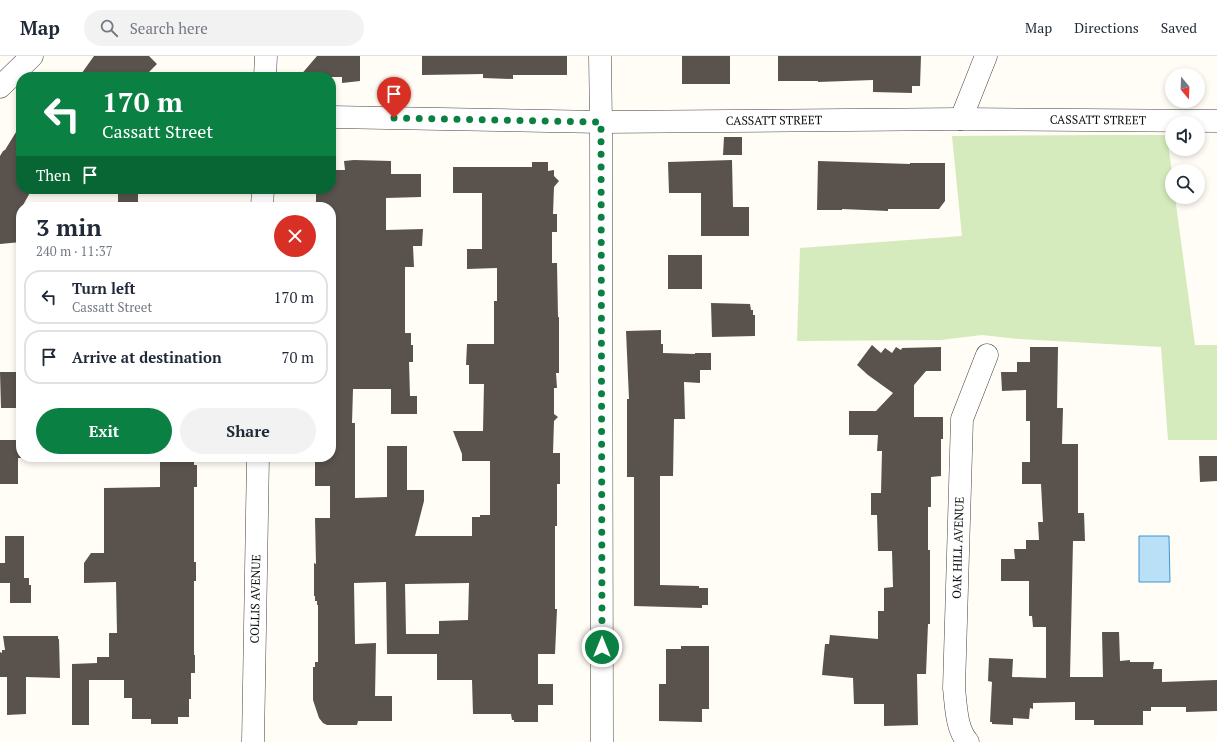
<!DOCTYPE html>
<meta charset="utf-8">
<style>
body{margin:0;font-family:"PT Serif",serif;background:#f2f2f3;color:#1f2937;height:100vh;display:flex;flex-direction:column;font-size:15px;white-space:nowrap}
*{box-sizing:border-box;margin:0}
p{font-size:13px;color:#747a83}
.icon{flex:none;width:22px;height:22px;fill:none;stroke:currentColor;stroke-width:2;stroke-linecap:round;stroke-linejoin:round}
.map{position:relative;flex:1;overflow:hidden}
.side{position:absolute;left:16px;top:146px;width:320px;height:260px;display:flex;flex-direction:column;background:#fff;border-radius:16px;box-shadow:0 2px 6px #0003}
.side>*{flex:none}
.hud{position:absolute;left:16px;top:16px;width:320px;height:122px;border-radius:16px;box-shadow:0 2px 6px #0003;background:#0b8043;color:#fff;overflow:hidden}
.needle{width:26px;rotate:161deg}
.tools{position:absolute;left:1165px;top:12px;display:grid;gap:8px}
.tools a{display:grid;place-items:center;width:40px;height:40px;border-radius:50%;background:#fff;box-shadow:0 2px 6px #0003;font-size:20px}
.pin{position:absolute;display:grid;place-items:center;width:34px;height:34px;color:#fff;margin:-41px -17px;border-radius:50% 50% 50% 0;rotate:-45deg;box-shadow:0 0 4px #0007}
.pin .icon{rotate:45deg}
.me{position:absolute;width:44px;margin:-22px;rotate:0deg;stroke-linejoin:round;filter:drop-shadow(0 0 3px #0008)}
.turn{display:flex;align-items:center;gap:14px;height:84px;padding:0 20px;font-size:18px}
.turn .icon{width:52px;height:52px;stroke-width:2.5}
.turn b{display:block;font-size:28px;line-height:34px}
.then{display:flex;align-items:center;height:38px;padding:0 20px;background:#0003;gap:8px;font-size:15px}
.round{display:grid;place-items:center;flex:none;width:42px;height:42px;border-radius:21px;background:#f2f2f3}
.headline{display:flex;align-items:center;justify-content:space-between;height:68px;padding:0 20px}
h1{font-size:24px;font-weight:700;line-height:30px}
.cta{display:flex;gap:8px;margin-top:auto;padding:8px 20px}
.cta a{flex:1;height:46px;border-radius:24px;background:#0b8043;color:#fff;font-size:16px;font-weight:700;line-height:46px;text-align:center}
.cta a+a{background:#f2f2f3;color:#1f2937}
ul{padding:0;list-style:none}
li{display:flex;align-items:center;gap:12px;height:54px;margin:0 8px 6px;padding:0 12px;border:2px solid #e0e1e3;border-radius:16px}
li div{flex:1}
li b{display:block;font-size:15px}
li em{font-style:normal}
header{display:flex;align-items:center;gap:24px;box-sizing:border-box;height:56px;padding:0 20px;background:#fff;border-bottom:1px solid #e0e1e3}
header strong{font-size:19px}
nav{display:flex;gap:22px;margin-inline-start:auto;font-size:14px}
.search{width:280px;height:36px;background:#f2f2f3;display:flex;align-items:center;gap:10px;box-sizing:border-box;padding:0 14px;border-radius:22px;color:#747a83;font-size:15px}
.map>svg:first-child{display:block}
.green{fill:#d5ebbd}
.water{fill:#b9e0f7;stroke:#3f96cf}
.building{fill:#5a524d;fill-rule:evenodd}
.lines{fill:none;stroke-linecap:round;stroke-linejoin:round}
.street-casing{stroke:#444;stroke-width:23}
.street{stroke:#fff;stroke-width:22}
.route{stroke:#0b8043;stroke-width:7;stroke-dasharray:0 12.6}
.labels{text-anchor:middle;stroke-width:4;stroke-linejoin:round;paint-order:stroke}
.street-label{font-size:12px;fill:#111;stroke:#fff}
</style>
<header>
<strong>Map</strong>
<div class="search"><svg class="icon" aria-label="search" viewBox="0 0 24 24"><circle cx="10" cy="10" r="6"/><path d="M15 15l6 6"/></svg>Search here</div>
<nav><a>Map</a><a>Directions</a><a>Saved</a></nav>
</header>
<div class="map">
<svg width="1217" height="686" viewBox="0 0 1217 686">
<rect width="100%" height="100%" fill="#fffdf5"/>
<polygon class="green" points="1098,79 1167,79 1172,117 1172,141 1175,141 1195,289 1217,289 1217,384 1168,384 1161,291 1019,283 982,279 941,284 797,285 800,192 962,180 952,80"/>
<polygon class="water" points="1139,480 1169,480 1170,526 1139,526"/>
<g class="building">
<polygon points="94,0 149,0 157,8 144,21 79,21"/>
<polygon points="317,0 360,0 360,25 342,27 342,21 299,21"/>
<polygon points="422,0 567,0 567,19 513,19 513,23 483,22 483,18 422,19"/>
<rect x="682" y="0" width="48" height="28"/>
<polygon points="778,0 921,0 920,30 912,30 912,37 873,36 873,24 818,26 818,25 778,25"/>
<polygon points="21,68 21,133 32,133 22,151 21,151 21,186 0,188 0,100 3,95 5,94"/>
<polygon points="724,81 742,81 742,99 723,99"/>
<path d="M354,104L391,105V118H421V141L386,142V174L423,173L422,190H413L414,211H405V277H411V289H413V306H409L410,340H417V358H391V333H353L352,367H355V442L387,441V390H407V434H424V445L415,480H472V461H480V459H490V405H462V398L453,375H483L484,328H469V309H466L467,288H494V245H497V212L467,213V193H482V137H453V111H532V106H548V115L554,114V120L559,125L554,131L553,158H557V176H552V207H557L558,261H559V317H556L557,332H554V358L558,361L554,365L553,397H560V428H557V470H555V553H557L555,598H538V628H553V649H538V666H514V664H512L511,658H473L472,624H437V598H387L386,526L354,527L355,588L376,587L375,640H392V665H358L357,669H327L323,667L319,662L313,644V611H315V606H318V549H317V545H315V540H314V507L316,508L315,462H330V430H315V401H331V151H316V133H331L332,114H345L344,105ZM469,527L468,564L439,565V578H406L405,528Z"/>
<polygon points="732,104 733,151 749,151 749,180 701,180 701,137 669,137 668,106"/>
<polygon points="818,105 910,108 910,107 945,107 945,145 939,153 888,153 888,155 842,153 842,154 817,154"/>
<rect x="118" y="133" width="20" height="18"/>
<rect x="668" y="199" width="34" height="34"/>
<polygon points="711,247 750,248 751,254 753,254 753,259 755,259 755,280 712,281"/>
<polygon points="661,274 661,288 663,288 663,297 695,298 695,297 711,297 711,314 700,314 700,327 684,326 685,363 674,363 673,420 660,420 660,529 699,530 699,532 708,532 708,549 702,549 702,552 634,550 634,421 627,421 627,343 629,343 626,275"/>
<polygon points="872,289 881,297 885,292 892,297 896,291 901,294 902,292 941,291 941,315 926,315 914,329 914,361 943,361 943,383 941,383 941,420 931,421 931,451 928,451 928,494 930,494 930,568 928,568 926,618 917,618 918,669 884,670 884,648 854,648 853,622 822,619 825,588 829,588 830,579 878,583 878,555 884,555 884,532 893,531 892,495 878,495 877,459 871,459 871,437 881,437 882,395 877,395 878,379 849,379 849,355 876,355 893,337 868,319 857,309"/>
<polygon points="1030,291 1058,291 1057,352 1063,352 1062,388 1078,388 1078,457 1084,457 1085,485 1073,485 1070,621 1103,621 1102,576 1119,576 1120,605 1130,604 1130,606 1154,606 1153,613 1162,613 1162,626 1217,624 1217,655 1186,656 1186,651 1151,651 1151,655 1143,655 1143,669 1094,669 1094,664 1075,664 1075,646 1033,647 1033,653 1030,652 1029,663 1013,662 1013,669 992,668 992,666 990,666 992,626 988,625 989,602 1013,603 1012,621 1046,622 1046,571 1033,571 1032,560 1029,560 1029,525 1001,525 1001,503 1015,503 1014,493 1026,493 1026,484 1039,484 1038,466 1043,466 1041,428 1022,428 1022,406 1030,406 1030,365 1026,365 1026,334 1002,335 1001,316 1017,316 1017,306 1030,306"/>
<polygon points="0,316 21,316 21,352 1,352"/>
<polygon points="0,384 21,384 21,402 18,402 18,428 0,428"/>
<polygon points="1199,400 1217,400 1217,425 1200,426"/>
<polygon points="160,401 194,401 194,409 197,409 197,431 194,431 194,506 196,506 196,525 194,525 194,599 195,599 195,617 191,617 191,643 189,643 189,661 178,661 178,668 151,668 151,663 132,663 132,642 124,642 124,624 89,624 89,669 72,669 72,608 97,607 97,601 109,601 109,577 117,577 116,526 84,527 84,507 91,497 104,497 104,432 160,431"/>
<polygon points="5,480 24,480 24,522 29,522 29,529 31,529 31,547 10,547 10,527 0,527 0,507 5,507"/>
<polygon points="3,580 58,580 58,583 59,583 60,622 26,621 26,658 7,659 7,621 0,621 0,596 2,597 2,594 5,594"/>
<polygon points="681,590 709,590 709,653 702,653 702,666 659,665 659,628 666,628 666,593 681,593"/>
</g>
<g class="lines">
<g class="street-casing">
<g id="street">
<polyline points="600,0 601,66 602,686"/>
<polyline points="265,21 266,0"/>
<polyline points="0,31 32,0"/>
<path id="s1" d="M331,61L601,66L961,63L1217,65"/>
<polyline points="961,63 986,0"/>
<polyline points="262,151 263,133"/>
<path id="s2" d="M253,686L258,401"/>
<path id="s3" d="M968,686C956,673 956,649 954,632L962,363L987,299"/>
</g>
</g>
<use href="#street" class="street"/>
</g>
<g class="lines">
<polyline class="route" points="394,62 601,66 602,591"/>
</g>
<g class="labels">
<g class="street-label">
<text dy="4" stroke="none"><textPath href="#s1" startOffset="767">CASSATT STREET</textPath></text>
<text dy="4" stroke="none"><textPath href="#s1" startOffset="443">CASSATT STREET</textPath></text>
<text dy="4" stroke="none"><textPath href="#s3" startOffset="197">OAK HILL AVENUE</textPath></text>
<text dy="4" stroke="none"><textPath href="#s2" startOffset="143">COLLIS AVENUE</textPath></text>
</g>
</g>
</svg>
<div class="tools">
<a><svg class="needle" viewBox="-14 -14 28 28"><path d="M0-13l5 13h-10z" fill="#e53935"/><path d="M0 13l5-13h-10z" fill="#747a83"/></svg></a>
<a><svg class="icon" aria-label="sound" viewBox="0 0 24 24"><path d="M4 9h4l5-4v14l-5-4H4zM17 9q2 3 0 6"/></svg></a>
<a><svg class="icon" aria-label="search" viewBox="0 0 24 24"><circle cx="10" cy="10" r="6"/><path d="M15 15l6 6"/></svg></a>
</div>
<div class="pin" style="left:394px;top:62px;background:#d93025"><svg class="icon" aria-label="arrive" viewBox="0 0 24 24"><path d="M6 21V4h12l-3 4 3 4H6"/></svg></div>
<svg class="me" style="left:602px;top:591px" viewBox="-20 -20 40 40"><circle r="17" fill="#0b8043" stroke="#fff" stroke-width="3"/><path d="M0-11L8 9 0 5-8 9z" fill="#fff"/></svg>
<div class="hud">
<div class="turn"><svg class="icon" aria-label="left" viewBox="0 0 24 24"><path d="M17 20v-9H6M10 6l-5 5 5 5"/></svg><div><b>170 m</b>Cassatt Street</div></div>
<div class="then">Then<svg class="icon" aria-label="arrive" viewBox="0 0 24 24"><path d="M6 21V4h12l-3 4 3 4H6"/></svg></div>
</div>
<section class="side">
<div class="headline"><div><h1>3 min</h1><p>240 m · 11:37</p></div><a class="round" style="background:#d93025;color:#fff"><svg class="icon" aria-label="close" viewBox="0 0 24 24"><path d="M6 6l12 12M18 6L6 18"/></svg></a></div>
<ul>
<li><svg class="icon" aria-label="left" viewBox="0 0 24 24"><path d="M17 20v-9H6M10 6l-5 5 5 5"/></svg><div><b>Turn left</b><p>Cassatt Street</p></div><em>170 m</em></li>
<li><svg class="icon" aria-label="arrive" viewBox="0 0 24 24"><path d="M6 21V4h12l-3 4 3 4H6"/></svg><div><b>Arrive at destination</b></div><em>70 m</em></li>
</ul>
<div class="cta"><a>Exit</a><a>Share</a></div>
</section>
</div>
